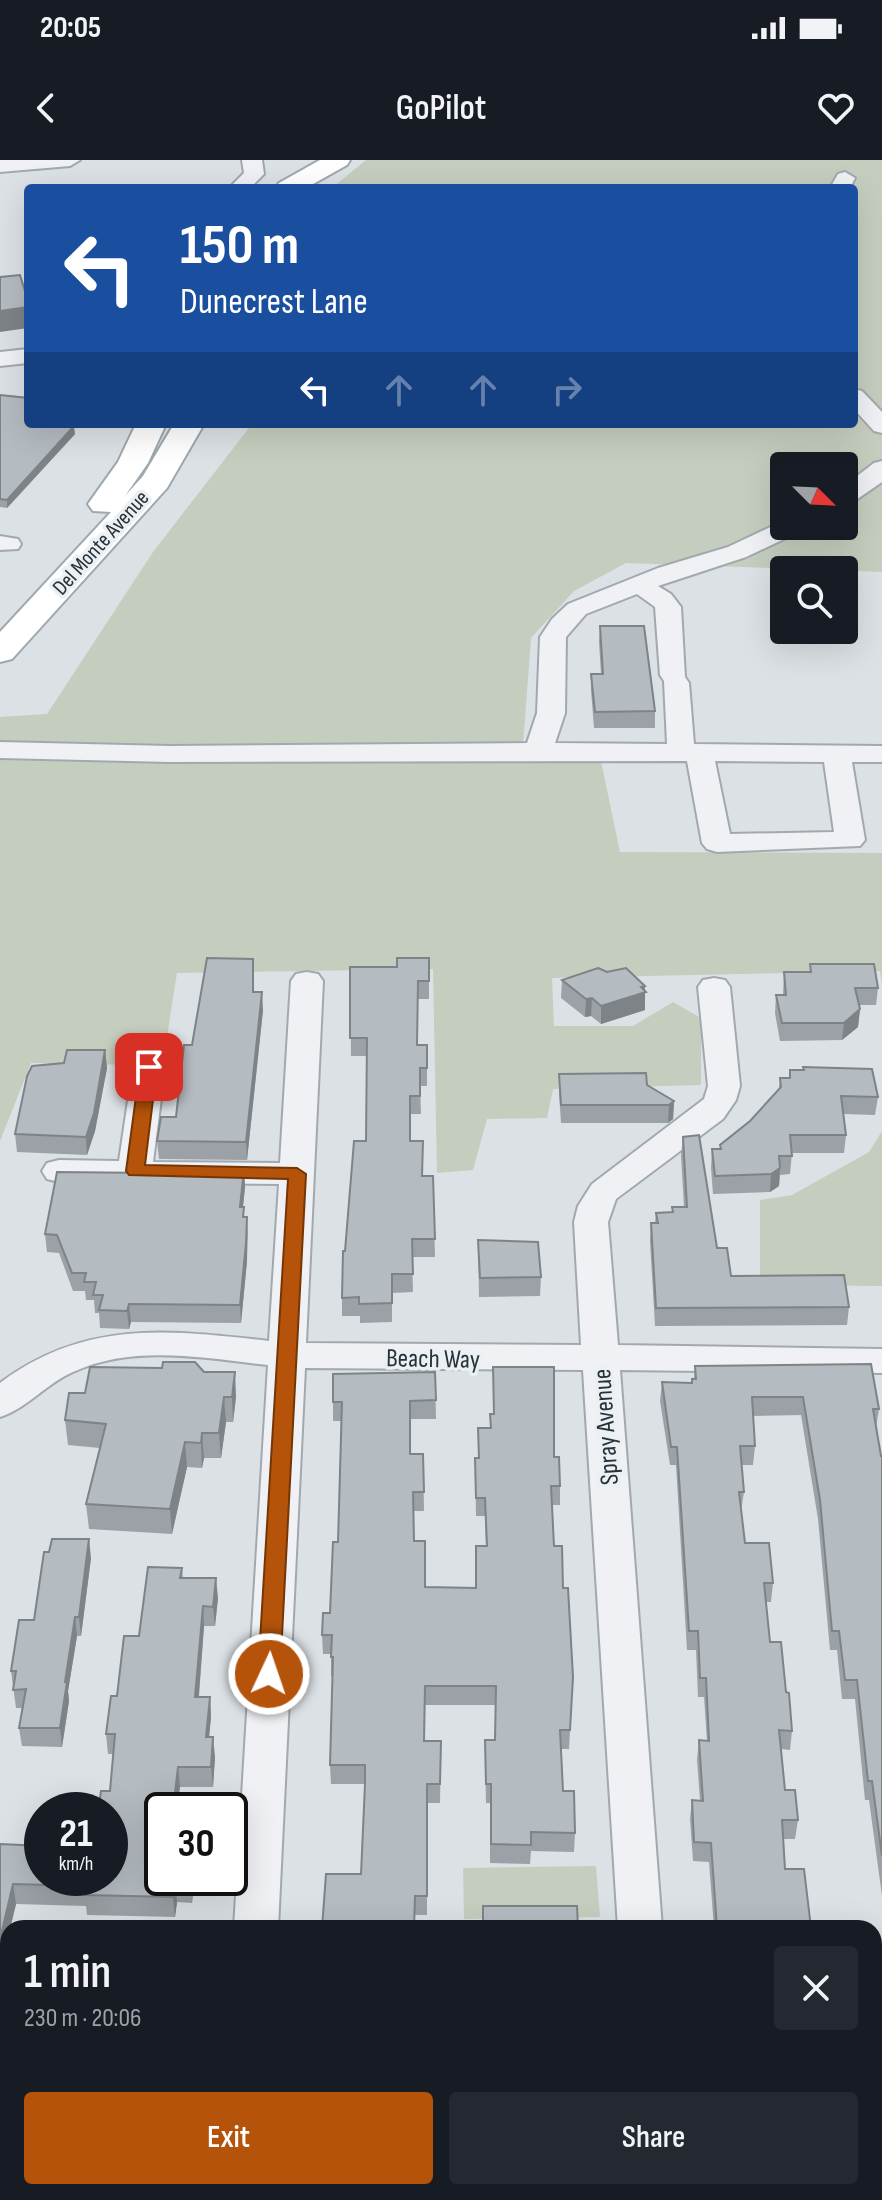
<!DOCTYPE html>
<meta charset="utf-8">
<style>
body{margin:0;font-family:"Sofia Sans Condensed",sans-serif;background:#242831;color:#f1f3f6;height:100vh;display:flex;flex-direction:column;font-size:30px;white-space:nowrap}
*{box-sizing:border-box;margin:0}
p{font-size:26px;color:#9ea1a6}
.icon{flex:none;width:44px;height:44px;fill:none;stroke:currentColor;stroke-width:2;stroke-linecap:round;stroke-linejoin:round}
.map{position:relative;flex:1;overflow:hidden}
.drawer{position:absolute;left:0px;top:1760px;width:882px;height:280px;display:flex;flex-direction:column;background:#171b24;border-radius:24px 24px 0 0;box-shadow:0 8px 32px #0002}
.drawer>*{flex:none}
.banner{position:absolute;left:24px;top:24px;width:834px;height:244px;border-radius:8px;box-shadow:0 8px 32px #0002;background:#1a4fa0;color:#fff;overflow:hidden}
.needle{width:52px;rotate:114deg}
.controls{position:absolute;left:770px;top:292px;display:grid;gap:16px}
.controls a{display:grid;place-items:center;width:88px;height:88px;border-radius:8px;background:#171b24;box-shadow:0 8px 32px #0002;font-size:40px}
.speed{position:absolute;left:24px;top:1632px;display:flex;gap:16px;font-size:40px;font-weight:700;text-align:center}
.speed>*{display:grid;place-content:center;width:104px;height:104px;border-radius:50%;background:#171b24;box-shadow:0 8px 32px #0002;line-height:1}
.speed small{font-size:20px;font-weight:400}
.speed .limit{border:4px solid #111;border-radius:12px;background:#fff;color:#111}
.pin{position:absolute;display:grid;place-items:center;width:68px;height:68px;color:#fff;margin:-34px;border-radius:16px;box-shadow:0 4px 12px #0006}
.me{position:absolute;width:88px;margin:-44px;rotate:3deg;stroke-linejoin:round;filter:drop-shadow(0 0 6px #0008)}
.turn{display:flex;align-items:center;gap:28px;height:168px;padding:0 24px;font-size:36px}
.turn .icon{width:104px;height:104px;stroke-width:2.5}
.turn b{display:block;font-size:56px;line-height:68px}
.lanes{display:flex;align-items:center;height:76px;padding:0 24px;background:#0003;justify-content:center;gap:40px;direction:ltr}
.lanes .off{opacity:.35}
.round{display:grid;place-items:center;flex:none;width:84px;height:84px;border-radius:8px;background:#242831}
.summary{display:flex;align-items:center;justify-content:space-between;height:136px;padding:0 24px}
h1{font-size:48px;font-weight:600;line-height:60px}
.cta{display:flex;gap:16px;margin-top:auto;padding:16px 24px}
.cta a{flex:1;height:92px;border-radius:8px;background:#b45309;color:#fff;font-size:32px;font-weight:600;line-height:92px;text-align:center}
.cta a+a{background:#242831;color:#f1f3f6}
.status{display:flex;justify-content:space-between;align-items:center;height:56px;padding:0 40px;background:#171b24;direction:ltr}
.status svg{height:22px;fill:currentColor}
header{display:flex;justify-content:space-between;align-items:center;height:104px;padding:0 24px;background:#171b24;font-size:36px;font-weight:600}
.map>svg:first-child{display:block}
.green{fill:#c5cebe;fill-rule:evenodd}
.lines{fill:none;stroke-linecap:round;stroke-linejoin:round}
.minor-casing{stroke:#a2a9ae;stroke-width:4}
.major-casing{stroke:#9da8af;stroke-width:4}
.minor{fill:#eff1f4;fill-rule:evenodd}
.major{fill:#fff;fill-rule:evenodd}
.wall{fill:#9ba1a6}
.shaded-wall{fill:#7e8387}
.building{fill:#b4bbc1;stroke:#7e8387;stroke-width:2}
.route{fill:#b45309;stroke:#753606;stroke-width:2}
.labels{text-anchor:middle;stroke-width:7;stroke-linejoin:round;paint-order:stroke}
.far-street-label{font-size:22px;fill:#28313a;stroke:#ebf0f3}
.street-label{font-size:26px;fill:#28313a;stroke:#ebf0f3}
</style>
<div class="status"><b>20:05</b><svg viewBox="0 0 49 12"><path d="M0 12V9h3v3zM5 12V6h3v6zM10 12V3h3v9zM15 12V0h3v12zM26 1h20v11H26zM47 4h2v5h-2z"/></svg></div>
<header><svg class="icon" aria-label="back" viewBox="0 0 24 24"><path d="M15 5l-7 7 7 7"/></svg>GoPilot<svg class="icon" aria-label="heart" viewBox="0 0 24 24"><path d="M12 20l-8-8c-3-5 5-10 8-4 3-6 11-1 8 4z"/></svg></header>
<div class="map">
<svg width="882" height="2040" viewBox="0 0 882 2040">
<rect width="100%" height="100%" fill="#dce1e5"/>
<g class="green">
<path d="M366,0H882V412L626,403L574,431L531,478L522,599L601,601L620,692L882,693V824L880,811L552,818L554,866H633L673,842L701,858V925L553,929L547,958L487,959L473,1010L437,1013L433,809L177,813L165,889L137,905L31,903L0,981V557L47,554L153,392L252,264H854V28H332ZM784,306H844V366H784Z"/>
<polygon points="882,971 882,1126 760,1125 760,1040 792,1035 869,992"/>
<polygon points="596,1706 600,1757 464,1759 463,1708"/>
</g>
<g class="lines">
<g class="minor-casing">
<g id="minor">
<polygon points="0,0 80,0 70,6 0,12"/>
<polygon points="242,0 262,0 264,14 250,28 229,28 244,13"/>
<polygon points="845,12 855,18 850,28 830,28 838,14"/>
<polygon points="28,189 28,203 0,206 0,192"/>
<polygon points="854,229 862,231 882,252 882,273 874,271 854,249"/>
<polygon points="882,301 882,322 853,342 844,344 844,326 874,303"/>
<path d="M783,361L784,366H804L801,371L746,397L658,426L671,434L681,447L685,517L689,523L694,584L882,586V602H852L865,680L860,686L717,692L707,689L702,683L687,601L170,602L0,598V582L170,586L527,583L537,553L540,477L552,459L568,444L658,408L728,387ZM637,434L655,447L660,515L664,521L667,584L555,583L565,553L566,477L586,454ZM715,601L824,602L834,672L730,674Z"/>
<polygon points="0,376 18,379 21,384 18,389 0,390"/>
<path d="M307,812L318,814L323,821L306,1183L581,1185L574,1062L578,1046L592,1024L704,939L708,926L698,827L703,820L714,818L725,820L730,827L740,926L736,940L723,959L616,1039L608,1062L618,1185L882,1189V1213L620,1210L662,1768H618L583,1210L305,1208L278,1768H234L268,1205C204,1198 133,1184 73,1212C47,1223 26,1249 0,1257V1223C85,1159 170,1170 269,1181L279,1024L59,1022L47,1019L42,1011L47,1003L59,1000L119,1001L133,907L138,900L149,897L160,900L165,907L153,1002L280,1003L291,821L296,814Z"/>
<rect x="218" y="2032" width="48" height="8"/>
<polygon points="634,2032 682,2032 683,2040 635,2040"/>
</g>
</g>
<g class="major-casing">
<g id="major">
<polygon points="320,0 350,0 347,5 306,28 275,28 279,23"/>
<polygon points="136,264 166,264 148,303 125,336 143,316 174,264 204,264 167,328 12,499 0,502 0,472 111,352 93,351 88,344 118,302"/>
</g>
</g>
<use href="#minor" class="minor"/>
<use href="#major" class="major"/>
</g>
<g class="wall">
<polygon points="0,235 28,264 75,274 7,348 0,347"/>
<polygon points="600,466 655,551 655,568 594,568 591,530 591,514 601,514 599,482"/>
<polygon points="429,798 429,839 418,839 417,885 427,885 427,926 420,926 421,954 410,954 410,981 422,1016 433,1016 435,1097 412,1097 413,1132 392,1133 392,1162 360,1163 360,1156 342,1156 342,1138 345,1091 366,981 366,896 351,896 350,807 397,807"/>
<polygon points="810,804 878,828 876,845 859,845 860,849 858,867 842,880 780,881 775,853 776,835 783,835 784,812 810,812"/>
<polygon points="562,820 645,831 645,850 601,864 591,856 585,857 561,838"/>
<polygon points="254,832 263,850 247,1000 159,999 157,981 176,957 192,885"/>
<polygon points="105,890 107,908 95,971 87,995 17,992 15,974 64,903"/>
<polygon points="803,907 878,937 875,955 843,954 846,975 844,993 792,993 790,1014 780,1015 779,1026 770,1032 713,1034 711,1008 712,989 720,989 720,985 750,961 779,929 780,918 789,918 790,910 803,910"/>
<polygon points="559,914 647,925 674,941 673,959 668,963 561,963 559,932"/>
<polygon points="683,977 717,1088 731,1116 849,1147 847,1165 655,1166 650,1081 651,1063 655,1063 656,1053 672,1052 672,1047 684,1047 681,995"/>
<polygon points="244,1009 245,1027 243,1047 244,1057 247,1057 248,1075 247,1101 241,1163 131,1162 129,1169 100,1168 99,1153 95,1153 94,1140 86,1140 85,1131 73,1131 59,1093 47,1092 45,1074 153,1013"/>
<polygon points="478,1080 541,1117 540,1136 479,1137"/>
<polygon points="695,1206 879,1249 876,1268 881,1296 882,1296 882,1736 869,1640 865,1640 855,1539 842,1539 837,1490 830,1490 818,1359 801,1255 753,1256 755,1286 753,1305 741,1305 744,1332 741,1351 745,1383 773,1423 771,1442 766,1442 770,1482 786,1532 792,1571 790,1590 781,1589 785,1630 798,1660 795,1679 783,1679 785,1709 811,1768 714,1768 709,1702 693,1701 690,1659 692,1640 700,1641 697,1599 699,1580 707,1581 704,1537 698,1537 696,1490 687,1490 676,1305 670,1305 660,1241 662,1222 691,1223 694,1219"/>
<polygon points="493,1207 554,1297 560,1326 560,1345 552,1345 554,1386 563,1428 573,1517 569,1589 561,1589 563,1631 575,1673 574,1692 531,1691 530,1704 490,1703 490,1643 486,1643 485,1599 495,1580 496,1545 425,1545 425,1581 441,1581 440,1643 427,1643 427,1755 415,1755 361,1714 365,1624 331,1624 330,1605 333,1516 331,1516 331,1494 323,1494 322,1475 330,1453 338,1382 341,1261 333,1261 333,1242 435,1212 436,1259 410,1259 410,1294 423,1294 424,1351 414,1351 414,1381 425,1427 476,1428 486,1386 485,1356 476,1356 475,1298 478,1298 478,1268 490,1268 493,1254"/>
<polygon points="204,1212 236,1237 233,1262 226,1262 221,1298 204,1298 202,1308 187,1307 172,1374 89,1369 86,1344 100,1288 68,1285 65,1260 85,1233"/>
<polygon points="91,1398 81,1476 77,1476 68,1531 69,1541 62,1587 22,1586 19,1568 22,1548 16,1548 11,1511 34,1460"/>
<polygon points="182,1408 183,1418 218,1438 215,1466 204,1466 199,1537 210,1537 211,1557 209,1577 215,1597 213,1627 180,1627 162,1650 194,1718 192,1743 177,1742 175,1757 87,1755 86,1746 16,1744 4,1795 4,1806 8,1806 8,1867 0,1867 0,1684 110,1718 110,1631 113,1594 108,1594 106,1574 117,1536 139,1476"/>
<polygon points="740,2032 841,2032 842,2040 740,2040"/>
</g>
<g class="shaded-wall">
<polygon points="28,147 28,168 0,172 0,151"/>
<polygon points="74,266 75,274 7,348 7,340"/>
<polygon points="645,826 645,850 601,864 601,846"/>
<polygon points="262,832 263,850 247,1000 246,982"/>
<polygon points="592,838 591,856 585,857 586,839"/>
<polygon points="860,849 858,867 842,880 844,863"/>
<polygon points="105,890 107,908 95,971 87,995 86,977"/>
<polygon points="674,941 673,959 668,963 669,945"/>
<polygon points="780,1008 779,1026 770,1032 771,1014"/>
<polygon points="244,1009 245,1027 241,1065 240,1047"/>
<polygon points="247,1057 247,1101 241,1163 240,1145"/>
<polygon points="129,1144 131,1162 129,1169 127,1151"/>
<polygon points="235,1212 236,1237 233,1262 232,1237"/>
<polygon points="224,1237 226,1262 221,1298 219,1273"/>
<polygon points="202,1273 204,1298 202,1308 201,1283"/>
<polygon points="185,1282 187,1307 172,1374 170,1349"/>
<polygon points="89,1379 91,1398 81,1476 79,1457"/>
<polygon points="216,1418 218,1438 215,1466 213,1447"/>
<polygon points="203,1446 204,1466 197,1557 195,1537"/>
<polygon points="75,1457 77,1476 68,1531 69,1541 62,1587 60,1568 65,1522"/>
<polygon points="210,1537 211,1557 207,1597 206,1577"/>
<polygon points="213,1577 215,1597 213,1627 211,1607"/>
<polygon points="178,1607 180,1627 177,1650 173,1650"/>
<polygon points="191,1718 194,1718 192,1743 191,1723"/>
<polygon points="175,1722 177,1742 175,1757 173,1737"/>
<polygon points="13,1724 16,1744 10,1768 8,1768 8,1779 4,1795 2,1826 0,1812 1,1775"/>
<polygon points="162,2032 166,2032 165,2040 161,2040"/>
</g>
<g class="building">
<polygon points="748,25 776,28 746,28"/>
<polygon points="20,115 28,141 28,147 0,151 0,117"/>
<polygon points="0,235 28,238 28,264 59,264 74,266 7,340 0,339"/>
<polygon points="600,466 644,466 655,551 595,552 591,514 603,514"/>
<polygon points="207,798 253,799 253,832 262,832 246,982 157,981 161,957 176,957 184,885 192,885"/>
<polygon points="397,798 429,798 429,821 418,821 417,885 427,885 427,908 420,908 420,936 410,936 410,981 423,981 422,1016 433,1016 435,1079 412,1079 413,1114 392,1114 392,1143 359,1144 359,1137 342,1138 343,1091 345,1091 354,981 366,981 367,878 350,878 350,807 397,807"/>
<polygon points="810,804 874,804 878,828 855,828 860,849 844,863 782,863 776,835 786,835 784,812 811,812"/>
<polygon points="598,808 607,812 626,808 645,826 641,827 646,832 601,846 592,838 586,839 562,820"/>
<polygon points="67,890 105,890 94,953 86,977 15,974 27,916 32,906 64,903"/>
<polygon points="803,907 872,909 878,937 841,936 846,975 790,975 792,996 779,996 780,1008 771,1014 715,1016 712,989 721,989 720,985 750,961 781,927 780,918 790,918 790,910 804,910"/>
<polygon points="646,913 647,925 674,941 669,945 561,945 559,914"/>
<polygon points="699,975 717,1088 727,1088 731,1116 844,1115 849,1147 656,1148 651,1063 658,1063 656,1053 673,1052 672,1047 687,1047 683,977"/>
<polygon points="154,1008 244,1009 240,1047 244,1047 243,1057 247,1057 246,1083 240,1145 129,1144 127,1151 99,1150 103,1135 93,1135 96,1122 84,1122 86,1113 72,1113 57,1075 45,1074 57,1012 153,1013"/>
<polygon points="478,1080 538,1082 541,1117 480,1118"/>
<polygon points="163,1202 195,1202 204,1212 235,1212 232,1237 224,1237 219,1273 202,1273 201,1283 185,1282 170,1349 86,1344 106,1264 65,1260 69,1233 85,1233 90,1207 162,1208"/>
<polygon points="871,1204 879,1249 873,1249 881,1296 882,1296 882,1696 872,1621 868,1621 857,1520 845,1520 839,1471 832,1471 820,1340 803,1237 752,1237 755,1286 740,1286 744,1332 739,1332 745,1383 769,1383 773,1423 764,1423 770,1482 781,1482 786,1532 789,1533 792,1571 779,1570 785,1630 795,1630 798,1660 782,1660 785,1709 804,1709 811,1768 717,1768 711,1683 694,1682 692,1640 703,1641 699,1580 709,1581 706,1518 700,1518 698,1471 689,1471 677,1287 671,1287 662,1222 692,1223 692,1219 696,1219 695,1206"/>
<polygon points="493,1207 554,1207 554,1297 559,1297 560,1326 551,1326 554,1386 562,1386 563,1428 568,1428 573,1517 570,1570 560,1570 563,1631 574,1631 575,1673 531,1672 531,1685 491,1684 491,1624 486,1624 485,1580 495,1580 496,1526 425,1526 424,1581 441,1581 440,1624 427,1624 427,1736 415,1736 414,1768 322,1768 326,1714 361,1714 365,1624 365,1605 330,1605 333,1497 331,1497 332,1475 322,1475 323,1453 330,1453 333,1382 338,1382 342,1242 333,1242 333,1214 435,1212 436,1240 410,1241 410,1294 423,1294 424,1332 413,1332 414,1381 425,1381 425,1427 476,1428 476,1386 487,1386 485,1338 476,1338 475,1298 479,1298 478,1268 491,1268 490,1254 494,1254"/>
<polygon points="52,1379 89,1379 79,1457 75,1457 65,1522 67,1522 60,1568 19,1568 26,1529 13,1530 16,1511 11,1511 19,1460 34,1460 44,1392 49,1392"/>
<polygon points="148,1407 182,1408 180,1418 216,1418 213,1447 203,1446 195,1537 210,1537 206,1577 213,1577 211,1607 178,1607 173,1650 162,1650 162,1718 191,1718 191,1723 175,1722 173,1737 85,1735 86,1726 13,1724 1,1775 0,1792 0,1684 42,1686 42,1718 110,1718 110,1650 98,1650 101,1631 110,1631 115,1574 106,1574 111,1536 117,1536 124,1476 139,1476"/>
<polygon points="483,1746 577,1746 578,1768 483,1768"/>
<rect x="0" y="1806" width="8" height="41"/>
<polygon points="88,2032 162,2032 161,2040 87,2040"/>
<rect x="316" y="2032" width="269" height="8"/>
<polygon points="744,2032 841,2032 842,2040 745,2040"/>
</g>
<polygon class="route" points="149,901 157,907 145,1005 297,1008 306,1014 280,1514 277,1520 269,1522 261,1520 258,1514 288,1019 129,1015 126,1011 140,907"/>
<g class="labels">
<g class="far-street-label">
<text transform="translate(100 382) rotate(-48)" y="8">Del Monte Avenue</text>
</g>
<g class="street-label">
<text transform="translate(433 1198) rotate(1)" y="9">Beach Way</text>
<text transform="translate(605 1267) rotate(-94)" y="9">Spray Avenue</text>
</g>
</g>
</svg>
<div class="controls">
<a><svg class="needle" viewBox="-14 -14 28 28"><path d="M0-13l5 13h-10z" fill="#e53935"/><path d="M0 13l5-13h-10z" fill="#9ea1a6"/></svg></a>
<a><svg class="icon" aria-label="search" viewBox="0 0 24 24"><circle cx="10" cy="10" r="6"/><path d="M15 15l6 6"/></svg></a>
</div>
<div class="speed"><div>21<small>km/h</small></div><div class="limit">30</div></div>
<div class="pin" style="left:149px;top:907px;background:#d93025"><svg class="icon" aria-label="arrive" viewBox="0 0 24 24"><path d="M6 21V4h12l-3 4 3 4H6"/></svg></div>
<svg class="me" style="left:269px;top:1514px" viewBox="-20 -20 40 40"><circle r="17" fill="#b45309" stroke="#fff" stroke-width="3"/><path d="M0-11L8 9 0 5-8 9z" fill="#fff"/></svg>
<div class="banner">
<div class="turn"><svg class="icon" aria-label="left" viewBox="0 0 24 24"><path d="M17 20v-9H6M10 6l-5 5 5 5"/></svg><div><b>150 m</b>Dunecrest Lane</div></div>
<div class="lanes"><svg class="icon" aria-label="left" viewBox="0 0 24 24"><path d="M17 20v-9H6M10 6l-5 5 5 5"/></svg><svg class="icon off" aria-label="ahead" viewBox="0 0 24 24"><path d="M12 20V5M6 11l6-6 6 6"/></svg><svg class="icon off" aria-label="ahead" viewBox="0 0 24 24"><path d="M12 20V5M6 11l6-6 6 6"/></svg><svg class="icon off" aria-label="right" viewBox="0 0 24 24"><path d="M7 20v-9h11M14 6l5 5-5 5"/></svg></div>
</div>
<section class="drawer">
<div class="summary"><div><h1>1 min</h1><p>230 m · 20:06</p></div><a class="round"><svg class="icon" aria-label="close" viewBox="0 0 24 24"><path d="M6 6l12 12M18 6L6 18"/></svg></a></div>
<div class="cta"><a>Exit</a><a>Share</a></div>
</section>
</div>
